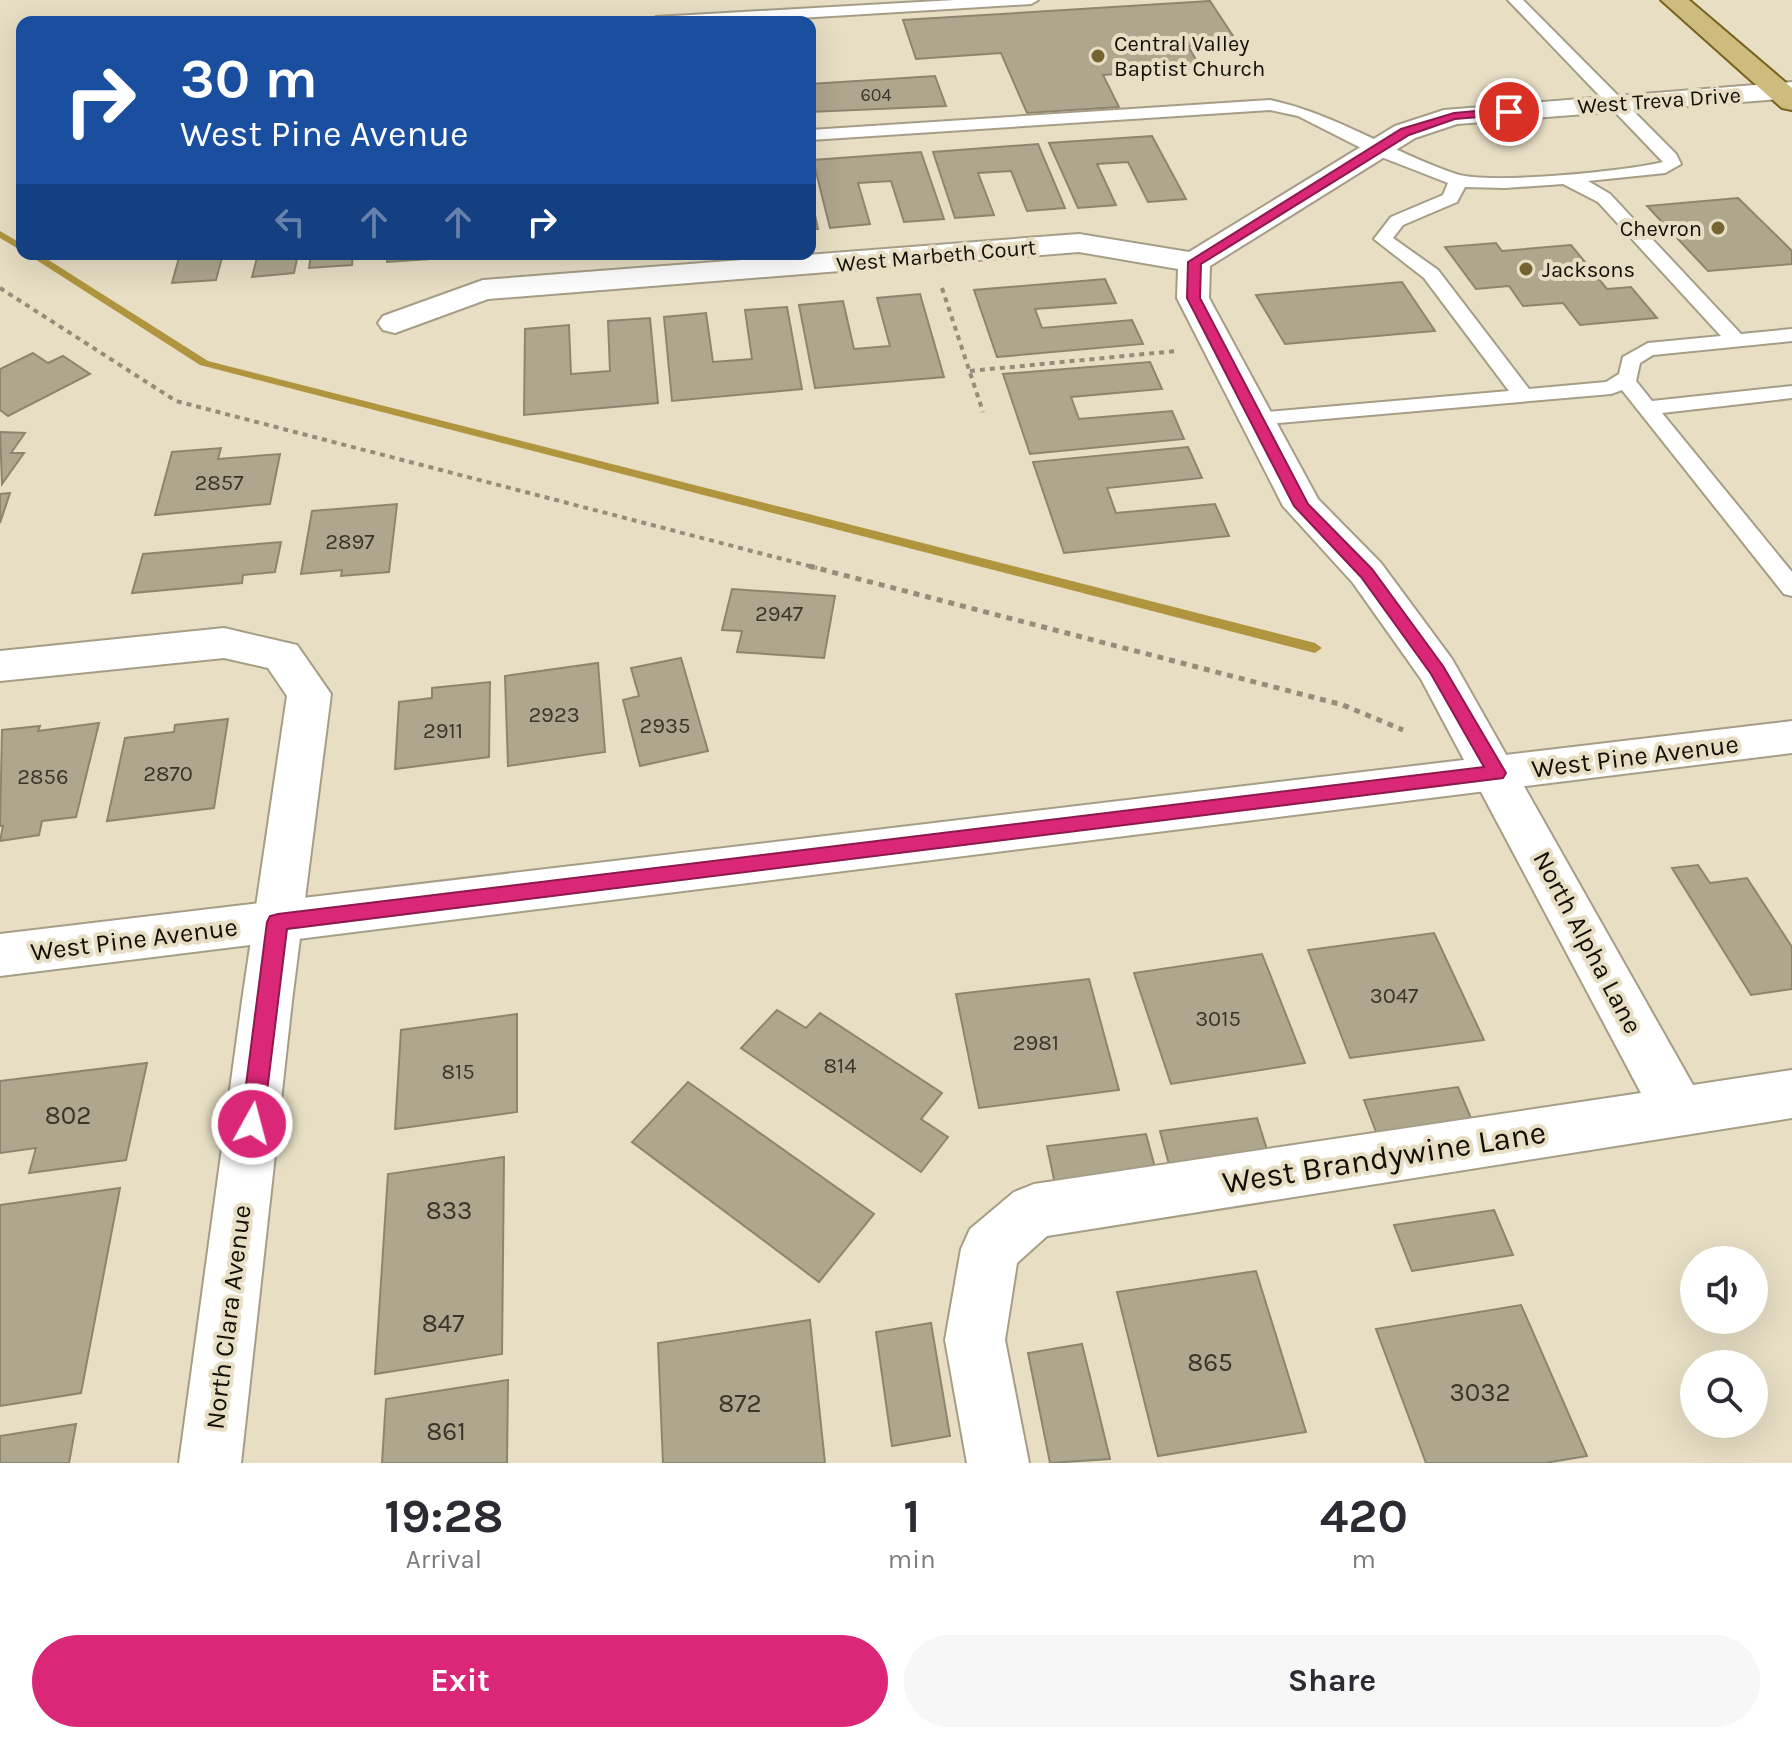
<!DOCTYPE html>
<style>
body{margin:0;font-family:Karla,sans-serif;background:#f7f7f7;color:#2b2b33;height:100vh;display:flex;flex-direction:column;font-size:30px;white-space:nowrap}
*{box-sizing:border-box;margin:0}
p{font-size:26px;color:#7c7c81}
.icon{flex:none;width:44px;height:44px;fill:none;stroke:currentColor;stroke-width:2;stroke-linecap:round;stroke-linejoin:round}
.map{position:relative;height:1463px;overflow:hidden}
.details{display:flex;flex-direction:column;background:#fff;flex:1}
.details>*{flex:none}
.hud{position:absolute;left:16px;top:16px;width:800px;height:244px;border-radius:16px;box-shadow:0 8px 32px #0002;background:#1a4fa0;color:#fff;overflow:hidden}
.buttons{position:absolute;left:1680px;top:1246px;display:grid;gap:16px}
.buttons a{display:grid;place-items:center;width:88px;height:88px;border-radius:50%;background:#fff;box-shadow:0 8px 32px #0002;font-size:40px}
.pin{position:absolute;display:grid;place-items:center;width:68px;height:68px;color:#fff;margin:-34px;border:4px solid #fff;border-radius:50%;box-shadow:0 2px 8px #0007}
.me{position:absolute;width:88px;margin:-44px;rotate:7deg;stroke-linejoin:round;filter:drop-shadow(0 0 6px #0008)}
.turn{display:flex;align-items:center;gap:28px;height:168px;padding:0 32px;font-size:36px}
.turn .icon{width:104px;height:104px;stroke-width:2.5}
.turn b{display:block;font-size:56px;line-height:68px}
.lanes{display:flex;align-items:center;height:76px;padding:0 32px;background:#0003;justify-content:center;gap:40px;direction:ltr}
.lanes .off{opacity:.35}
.eta{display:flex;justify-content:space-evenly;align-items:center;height:136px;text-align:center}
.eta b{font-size:48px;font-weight:700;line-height:56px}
.primary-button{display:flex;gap:16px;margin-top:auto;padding:16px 32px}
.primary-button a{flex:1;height:92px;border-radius:48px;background:#db2777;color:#fff;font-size:32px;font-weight:700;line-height:92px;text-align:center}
.primary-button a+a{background:#f7f7f7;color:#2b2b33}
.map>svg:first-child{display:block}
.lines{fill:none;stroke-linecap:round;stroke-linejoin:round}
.stream{fill:#b1953e;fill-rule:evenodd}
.building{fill:#aea68d;stroke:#8d856d;stroke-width:2}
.service-casing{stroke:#a59d85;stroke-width:4}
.minor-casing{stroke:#a59d85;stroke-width:4}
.tertiary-casing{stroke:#a59d85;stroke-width:4}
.primary-casing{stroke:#77621e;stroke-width:4}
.path-far1{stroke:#938d7a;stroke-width:4;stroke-dasharray:5 5;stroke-linecap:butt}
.path{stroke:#938d7a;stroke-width:5;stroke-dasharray:6 6;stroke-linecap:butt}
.service{fill:#fff;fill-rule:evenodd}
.minor{fill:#fff;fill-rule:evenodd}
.tertiary{fill:#fff;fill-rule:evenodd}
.primary{fill:#cebc7f;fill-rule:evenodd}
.route{fill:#db2777;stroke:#8e194d;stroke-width:2}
.poi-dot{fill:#746432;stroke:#e7dec4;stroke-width:3}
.labels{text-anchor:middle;stroke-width:8;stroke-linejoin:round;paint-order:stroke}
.far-number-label{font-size:18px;fill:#393528}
.far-poi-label{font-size:22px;fill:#120f07;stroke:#e7dec4;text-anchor:start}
.far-street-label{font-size:22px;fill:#120f07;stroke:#e7dec4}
.number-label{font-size:22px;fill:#393528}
.street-label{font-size:26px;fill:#120f07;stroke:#e7dec4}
.near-number-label{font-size:26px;fill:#393528}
.near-street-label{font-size:32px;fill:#120f07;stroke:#e7dec4}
</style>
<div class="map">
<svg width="1792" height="1463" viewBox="0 0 1792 1463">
<rect width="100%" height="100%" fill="#e7dec4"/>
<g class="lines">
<g class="stream">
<polygon points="0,231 22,244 22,251 0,238"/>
<polygon points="27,254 39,254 208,361 1315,643 1322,648 1315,653 200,365"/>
</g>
</g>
<g class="building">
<polygon points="1210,1 1237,42 1188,46 1201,68 1103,75 1119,107 1027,113 1001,53 916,59 903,20"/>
<polygon points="935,76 946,106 810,112 810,84"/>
<polygon points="1152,136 1186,199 1148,202 1128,162 1097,164 1116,205 1078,208 1049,143"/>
<polygon points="1038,144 1065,208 1027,211 1011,171 978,173 994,215 955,218 933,152"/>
<polygon points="921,152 944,219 904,222 891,181 858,183 870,224 830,228 813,160"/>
<polygon points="810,191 818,229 810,229"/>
<polygon points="1738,198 1792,251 1792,264 1708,271 1647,206"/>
<polygon points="1496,243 1502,251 1571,245 1607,289 1631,287 1657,318 1580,325 1563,303 1523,306 1509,286 1476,289 1445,247"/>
<polygon points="180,254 223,254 216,280 172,283"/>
<polygon points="258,254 298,254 294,273 252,277"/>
<polygon points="311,254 353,254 352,265 309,268"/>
<polygon points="388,254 431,254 430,259 387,262"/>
<polygon points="1105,279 1116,303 1035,309 1042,328 1132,320 1143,344 997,357 974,290"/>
<polygon points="1402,282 1435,331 1285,344 1256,295"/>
<polygon points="920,294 944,377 815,388 799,305 843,301 854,349 890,346 877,298"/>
<polygon points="787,307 802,389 672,401 664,317 706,313 713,362 752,359 745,310"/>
<polygon points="650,318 658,403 524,415 525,329 569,325 571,374 610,371 608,321"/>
<polygon points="33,353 48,363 63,356 90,374 8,416 0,410 0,369"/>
<polygon points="1150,362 1162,389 1071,397 1079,419 1172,411 1184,439 1030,454 1003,374"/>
<polygon points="0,432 25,433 11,453 24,453 2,484"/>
<polygon points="1188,447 1202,478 1107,488 1116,513 1215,504 1229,536 1064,553 1033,462"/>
<polygon points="221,448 218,459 280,454 270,504 155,515 172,452"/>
<polygon points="10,493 0,523 0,494"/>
<polygon points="397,504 389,572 341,576 342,570 301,574 312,511"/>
<polygon points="281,542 275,572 243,575 242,583 132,593 143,554"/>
<polygon points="732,589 835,596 824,658 737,652 742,631 722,630"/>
<polygon points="681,658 708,751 640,766 623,700 639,696 631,668"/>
<polygon points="598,663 605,752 508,766 505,676"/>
<polygon points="490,682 489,757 395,769 399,702 432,698 432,688"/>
<polygon points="228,719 214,808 107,821 125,738 174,732 175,725"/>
<polygon points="99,723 76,817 42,821 39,835 0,841 3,826 0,826 2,730 40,726 38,731"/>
<polygon points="1698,865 1710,883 1747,878 1792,947 1792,989 1751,995 1672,868"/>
<polygon points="1434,933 1484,1040 1350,1058 1308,950"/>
<polygon points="1262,954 1305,1063 1171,1084 1134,973"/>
<polygon points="1089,979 1119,1090 979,1108 956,994"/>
<polygon points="777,1010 806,1028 820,1013 942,1093 921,1119 948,1137 921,1172 741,1048"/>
<polygon points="517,1014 517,1112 395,1129 401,1030"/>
<polygon points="147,1063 126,1160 29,1173 36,1148 0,1153 0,1081"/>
<polygon points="688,1082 874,1214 819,1282 632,1142"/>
<polygon points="1458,1087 1475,1128 1379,1140 1364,1100"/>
<polygon points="1257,1118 1270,1159 1171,1172 1160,1131"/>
<polygon points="1146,1134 1157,1175 1056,1189 1047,1146"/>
<polygon points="504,1157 502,1354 375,1374 388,1174"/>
<polygon points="120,1188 81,1393 0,1406 0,1205"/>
<polygon points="1494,1210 1513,1255 1412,1271 1394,1225"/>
<polygon points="1256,1271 1306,1432 1158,1456 1117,1292"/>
<polygon points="1521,1305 1587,1456 1545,1463 1426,1463 1376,1329"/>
<polygon points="810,1320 825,1463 663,1463 658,1343"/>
<polygon points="931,1323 950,1436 892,1446 876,1332"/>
<polygon points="1082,1344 1110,1459 1050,1463 1028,1353"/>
<polygon points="508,1380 507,1463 382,1463 386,1399"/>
<polygon points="76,1424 69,1463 0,1463 0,1436"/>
</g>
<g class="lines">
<g class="service-casing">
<g id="service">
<polygon points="955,0 1038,0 1031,4 733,22 648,22 656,17"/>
<path d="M1508,0H1523L1676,154L1681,164L1665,173L1588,181L1610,194L1741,334L1792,329V341L1653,355L1640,363L1636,381L1652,401L1792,386V398L1662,413L1792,572V596L1784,594L1622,390L1611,394L1256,425L1248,424L1245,419L1256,413L1509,391L1424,278L1374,239L1391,217L1443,195L1448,183L1371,153L1298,116L1270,110L810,140V130L1270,100C1336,114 1393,153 1456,174C1487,185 1629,171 1663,162ZM1563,184L1598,202L1721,336L1648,343L1623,357L1619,374L1606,382L1529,389L1438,270L1393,238L1403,225L1457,202L1465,187L1505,188Z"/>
</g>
</g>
<g class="minor-casing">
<g id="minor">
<polygon points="1792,82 1792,98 1457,124 1415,138 1210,266 1209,298 1318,499 1381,563 1452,659 1693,1085 1792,1070 1792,1118 1047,1236 1017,1263 1005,1340 1029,1463 967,1463 945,1340 961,1249 970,1229 1014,1192 1034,1184 1641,1093 1421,679 1353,583 1283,506 1177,298 1178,269 1079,252 488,299 395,333 383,330 378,323 383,316 483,280 1079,234 1189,252 1395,126 1444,110"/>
<polygon points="224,628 297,645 331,694 292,1001 241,1463 179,1463 242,1001 287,696 268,668 224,658 0,681 0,651"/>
</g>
</g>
<g class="tertiary-casing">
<polygon id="tertiary" points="1792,721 1792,753 0,976 0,934"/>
</g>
<g class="primary-casing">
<polygon id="primary" points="1661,0 1689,0 1792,88 1792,110 1782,108"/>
</g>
<g class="path-far1">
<polyline points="0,288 176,401 817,568"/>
<polyline points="942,288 983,412"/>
<polyline points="970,371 1176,351"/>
</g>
<polyline class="path" points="809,566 1343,705 1403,730"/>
<use href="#service" class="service"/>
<use href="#minor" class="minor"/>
<use href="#tertiary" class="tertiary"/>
<use href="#primary" class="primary"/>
</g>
<polygon class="route" points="1509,108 1513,109 1513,114 1455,119 1409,135 1201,264 1200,298 1308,504 1372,569 1443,666 1506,773 1503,778 287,929 263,1124 260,1131 252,1134 244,1131 241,1124 267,922 270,916 278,914 1484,767 1431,674 1361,577 1294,506 1187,298 1188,262 1401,129 1454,113"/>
<g class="poi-dot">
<circle cx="1098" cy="56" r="8"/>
<circle cx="1718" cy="228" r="8"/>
<circle cx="1526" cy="269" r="8"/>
</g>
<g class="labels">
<g class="far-number-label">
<text x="876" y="101">604</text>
</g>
<g class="far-poi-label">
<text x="1114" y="51">Central Valley<tspan x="1114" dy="25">Baptist Church</tspan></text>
<text x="1702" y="236" text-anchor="end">Chevron</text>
<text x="1542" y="277">Jacksons</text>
</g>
<g class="far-street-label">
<text transform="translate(1659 100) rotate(-4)" y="8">West Treva Drive</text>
<text transform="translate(936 255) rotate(-5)" y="8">West Marbeth Court</text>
</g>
<g class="number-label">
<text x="219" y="490">2857</text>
<text x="350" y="549">2897</text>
<text x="779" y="621">2947</text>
<text x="554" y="722">2923</text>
<text x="665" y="733">2935</text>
<text x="443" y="738">2911</text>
<text x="168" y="781">2870</text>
<text x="43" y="784">2856</text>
<text x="1394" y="1003">3047</text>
<text x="1218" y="1026">3015</text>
<text x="1036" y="1050">2981</text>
<text x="840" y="1073">814</text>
<text x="458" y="1079">815</text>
</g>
<g class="street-label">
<text transform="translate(1635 756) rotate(-7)" y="9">West Pine Avenue</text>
<text transform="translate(134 939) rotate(-7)" y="9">West Pine Avenue</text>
<text transform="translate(1588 942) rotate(62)" y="9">North Alpha Lane</text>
<text transform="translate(228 1317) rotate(-83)" y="9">North Clara Avenue</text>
</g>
<g class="near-number-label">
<text x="68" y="1124">802</text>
<text x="449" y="1219">833</text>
<text x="443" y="1332">847</text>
<text x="1210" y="1371">865</text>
<text x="1480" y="1401">3032</text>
<text x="740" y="1412">872</text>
<text x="446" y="1440">861</text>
</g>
<g class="near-street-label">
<text transform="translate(1384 1157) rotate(-9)" y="11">West Brandywine Lane</text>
</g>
</g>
</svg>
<div class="buttons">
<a><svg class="icon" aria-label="sound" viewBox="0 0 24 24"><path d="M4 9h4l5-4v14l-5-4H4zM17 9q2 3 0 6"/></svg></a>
<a><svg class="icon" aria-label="search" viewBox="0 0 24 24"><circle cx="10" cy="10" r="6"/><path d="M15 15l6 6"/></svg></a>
</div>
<div class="pin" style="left:1509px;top:112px;background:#d93025"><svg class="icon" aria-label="arrive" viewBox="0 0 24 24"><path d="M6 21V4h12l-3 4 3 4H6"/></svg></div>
<svg class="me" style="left:252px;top:1124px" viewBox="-20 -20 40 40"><circle r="17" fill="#db2777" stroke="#fff" stroke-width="3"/><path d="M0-11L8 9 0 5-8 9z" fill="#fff"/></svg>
<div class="hud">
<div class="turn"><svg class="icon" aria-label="right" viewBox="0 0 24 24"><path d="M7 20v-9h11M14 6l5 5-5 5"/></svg><div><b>30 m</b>West Pine Avenue</div></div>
<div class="lanes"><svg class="icon off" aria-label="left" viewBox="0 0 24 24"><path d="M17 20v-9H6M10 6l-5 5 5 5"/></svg><svg class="icon off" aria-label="ahead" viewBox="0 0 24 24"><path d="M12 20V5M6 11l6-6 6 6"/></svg><svg class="icon off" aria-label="ahead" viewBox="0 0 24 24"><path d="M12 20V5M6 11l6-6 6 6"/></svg><svg class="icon" aria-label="right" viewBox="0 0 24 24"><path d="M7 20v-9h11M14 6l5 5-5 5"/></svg></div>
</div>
</div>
<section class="details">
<div class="eta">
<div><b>19:28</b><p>Arrival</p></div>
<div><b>1</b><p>min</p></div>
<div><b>420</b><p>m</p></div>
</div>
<div class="primary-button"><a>Exit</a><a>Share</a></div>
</section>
